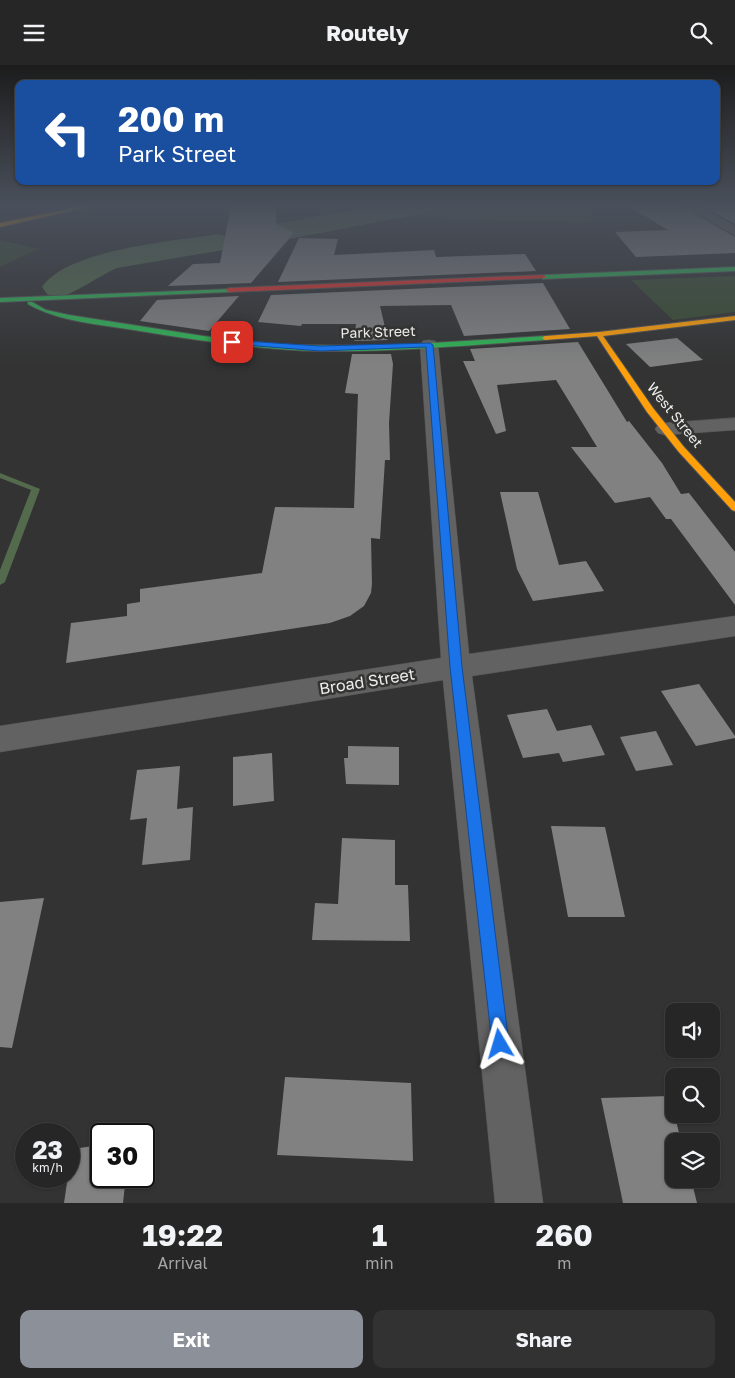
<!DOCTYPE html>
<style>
body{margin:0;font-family:"Golos Text",sans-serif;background:#323232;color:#f1f3f6;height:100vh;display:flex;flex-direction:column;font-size:19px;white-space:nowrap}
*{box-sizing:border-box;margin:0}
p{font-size:16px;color:#a4a5a7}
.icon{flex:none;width:28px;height:28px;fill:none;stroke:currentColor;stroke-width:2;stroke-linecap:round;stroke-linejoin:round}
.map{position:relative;height:1138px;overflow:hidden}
.panel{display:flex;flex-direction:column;background:#262626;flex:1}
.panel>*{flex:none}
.top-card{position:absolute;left:15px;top:15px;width:705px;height:105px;border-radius:10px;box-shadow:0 1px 4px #0004,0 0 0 1px #424343;background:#1a4fa0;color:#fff;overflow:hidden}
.tools{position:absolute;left:665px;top:938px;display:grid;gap:10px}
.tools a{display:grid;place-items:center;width:55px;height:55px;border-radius:10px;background:#262626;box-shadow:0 1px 4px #0004,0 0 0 1px #424343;font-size:25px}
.speed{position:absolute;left:15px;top:1058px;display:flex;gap:10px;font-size:25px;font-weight:700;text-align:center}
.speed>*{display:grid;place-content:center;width:65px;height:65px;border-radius:50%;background:#262626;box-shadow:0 1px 4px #0004,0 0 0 1px #424343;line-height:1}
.speed small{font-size:12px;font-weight:400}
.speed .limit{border:2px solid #111;border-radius:8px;background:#fff;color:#111}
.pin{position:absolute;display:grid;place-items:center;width:42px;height:42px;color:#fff;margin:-21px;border-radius:10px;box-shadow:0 2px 8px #0006}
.me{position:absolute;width:55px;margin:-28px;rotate:353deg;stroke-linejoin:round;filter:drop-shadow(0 0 4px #0008)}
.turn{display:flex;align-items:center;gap:18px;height:105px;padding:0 20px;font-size:22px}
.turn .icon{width:65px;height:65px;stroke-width:2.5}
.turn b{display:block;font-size:35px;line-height:42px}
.eta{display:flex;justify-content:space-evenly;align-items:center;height:85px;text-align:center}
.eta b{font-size:30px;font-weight:700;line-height:35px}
.action{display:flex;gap:10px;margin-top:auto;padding:10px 20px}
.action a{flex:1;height:58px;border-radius:10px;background:#8c9099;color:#fff;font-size:20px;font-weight:700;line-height:58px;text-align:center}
.action a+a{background:#323232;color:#f1f3f6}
header{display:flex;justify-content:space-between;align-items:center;height:65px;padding:0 20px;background:#262626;font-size:22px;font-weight:700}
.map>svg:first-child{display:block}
.green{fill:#3a4d33}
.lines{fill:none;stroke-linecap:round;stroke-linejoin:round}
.stream{fill:#536b4c;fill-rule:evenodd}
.river{fill:#536b4c;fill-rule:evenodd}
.building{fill:#818181}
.street-casing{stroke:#525252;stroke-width:1}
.fast-casing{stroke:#525252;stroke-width:2}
.slow-casing{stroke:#525252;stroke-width:2}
.jam-casing{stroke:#525252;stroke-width:2}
.street{fill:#616261;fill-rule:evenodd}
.fast{fill:#30b455;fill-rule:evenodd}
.slow{fill:#ff9f0a;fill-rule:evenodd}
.jam{fill:#e5322d;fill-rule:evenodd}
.route{fill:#1a73e8;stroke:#114b97}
.labels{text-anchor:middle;stroke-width:5;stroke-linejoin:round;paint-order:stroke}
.far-street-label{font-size:14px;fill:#ecedec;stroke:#333432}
.street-label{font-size:16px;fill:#ecedec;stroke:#333432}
</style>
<header><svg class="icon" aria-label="menu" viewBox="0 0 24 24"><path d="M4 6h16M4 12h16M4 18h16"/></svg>Routely<svg class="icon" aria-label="search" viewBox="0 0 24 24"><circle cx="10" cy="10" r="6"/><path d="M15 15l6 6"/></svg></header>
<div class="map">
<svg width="735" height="1138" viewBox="0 0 735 1138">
<rect width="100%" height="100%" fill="#333"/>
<g class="green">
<polygon points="403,141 582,141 594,158 461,155 414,150"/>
<polygon points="0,175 39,184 0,202"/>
<polygon points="735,211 735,247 673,255 631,215"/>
</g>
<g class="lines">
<polygon class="stream" points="0,408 40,424 5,517 0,520 0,505 31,425 0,413"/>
<g class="river">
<polygon points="376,141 434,141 430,147 421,149 246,182 236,179 232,173 236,167 246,164"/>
<path d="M219,169L229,172L234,178L229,184L117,203C102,209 71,231 59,232C55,232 50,230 47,229L42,222C68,184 174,176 219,169Z"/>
</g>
</g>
<g class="building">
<polygon points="231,141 276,141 276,159 294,168 251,218 168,221 193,199 220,198"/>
<polygon points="628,141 681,141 735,172 735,188 636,192 615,167 668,165"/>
<polygon points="702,141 735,141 735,159"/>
<polygon points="299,173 338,174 334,190 434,185 436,192 525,189 536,206 278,217"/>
<polygon points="543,218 570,264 464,271 451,240 380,241 388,275 354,276 356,259 302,259 301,261 258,257 271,230"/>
<polygon points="239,231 209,266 140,256 157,235"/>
<polygon points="677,273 703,295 650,302 626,279"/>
<polygon points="578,277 627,357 629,356 662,398 681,429 689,428 735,487 735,540 671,454 666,454 650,432 615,438 571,382 597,382 556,315 497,320 506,366 496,369 463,296 475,296 470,284"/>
<polygon points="352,289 391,289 393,299 389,358 390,395 385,395 380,474 371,473 372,519 371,528 364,541 350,551 330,558 66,598 71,558 127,551 127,539 140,537 140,524 262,508 275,442 354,443 358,329 345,328"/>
<polygon points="500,427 538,427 559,500 586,496 604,526 533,536 517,504"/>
<polygon points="699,619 735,671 735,673 696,681 661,626"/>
<polygon points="547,644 557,666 591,660 605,690 563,697 559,688 523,693 507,650"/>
<polygon points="656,666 673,700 636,706 620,672"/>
<polygon points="348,681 399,682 399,720 346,719 344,693 348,693"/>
<polygon points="272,688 274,736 233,741 233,692"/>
<polygon points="180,701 177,744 193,742 190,795 142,800 147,753 130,755 137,705"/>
<polygon points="551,761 605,762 625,852 568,852"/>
<polygon points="342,773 395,775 395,820 408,820 410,876 312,875 315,838 338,839"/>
<polygon points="44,833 12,983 0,982 0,837"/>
<polygon points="285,1012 411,1018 413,1096 277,1090"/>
<polygon points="670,1031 681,1076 674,1076 674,1114 691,1114 697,1138 623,1138 601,1033"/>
<polygon points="101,1080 101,1111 126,1111 123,1138 64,1138 72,1084"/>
</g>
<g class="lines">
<g class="street-casing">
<g id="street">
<polygon points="683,141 698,141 735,161 735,170"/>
<polygon points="429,275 435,276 438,280 469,589 735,551 735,571 472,611 543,1138 495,1138 443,615 0,687 0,661 441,593 420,280 423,276"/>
<polygon points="735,353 735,365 665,370 658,368 655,364 658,360 665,358"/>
</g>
</g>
<g class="fast-casing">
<g id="fast">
<polygon points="735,202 735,206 543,214 540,212 543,210"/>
<polygon points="231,224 232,225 229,227 0,237 0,233"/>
<path d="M28,237H32L46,245L69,250L203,271L284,280L382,281L545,271L548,273L545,275C469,280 394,287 318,286C256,284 195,275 134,265C99,259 59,257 28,239Z"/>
</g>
</g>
<g class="slow-casing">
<g id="slow">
<polygon points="83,141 93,141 0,162 0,158"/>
<polygon points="735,251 735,255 603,271 653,343 684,382 735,437 735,446 732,445 678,386 647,347 597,271 545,275 542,273 545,271 599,267"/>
</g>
</g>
<g class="jam-casing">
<polygon id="jam" points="543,210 545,211 545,213 229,227 226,225 229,223"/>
</g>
<use href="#street" class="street"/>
<use href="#fast" class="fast"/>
<use href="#slow" class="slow"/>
<use href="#jam" class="jam"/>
</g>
<linearGradient id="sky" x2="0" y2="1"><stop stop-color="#1c1c1c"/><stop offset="0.47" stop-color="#4a505b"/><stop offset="1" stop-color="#4a505b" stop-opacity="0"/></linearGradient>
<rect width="735" height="300" fill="url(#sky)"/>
<polygon class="route" points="230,275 320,281 430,278 433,280 462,602 509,979 506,985 500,988 494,985 492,979 450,602 426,282 320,286 232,279 230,278"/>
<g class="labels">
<g class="far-street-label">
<text transform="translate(378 267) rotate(-2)" y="5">Park Street</text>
<text transform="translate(675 350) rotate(51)" y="5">West Street</text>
</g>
<g class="street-label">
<text transform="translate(367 616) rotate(-9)" y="6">Broad Street</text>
</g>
</g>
</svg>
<div class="tools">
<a><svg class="icon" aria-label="sound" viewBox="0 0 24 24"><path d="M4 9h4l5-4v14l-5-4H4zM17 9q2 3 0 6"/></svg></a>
<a><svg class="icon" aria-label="search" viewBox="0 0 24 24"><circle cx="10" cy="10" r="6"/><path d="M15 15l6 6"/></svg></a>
<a><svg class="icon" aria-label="layers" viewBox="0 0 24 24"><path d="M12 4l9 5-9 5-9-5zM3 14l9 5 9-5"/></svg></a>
</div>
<div class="speed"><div>23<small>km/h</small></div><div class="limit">30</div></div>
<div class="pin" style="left:232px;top:277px;background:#d93025"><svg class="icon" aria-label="arrive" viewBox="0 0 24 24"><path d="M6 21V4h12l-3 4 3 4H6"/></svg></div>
<svg class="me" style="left:500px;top:979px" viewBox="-20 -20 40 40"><path d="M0-17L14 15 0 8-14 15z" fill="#1a73e8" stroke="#fff" stroke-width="4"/></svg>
<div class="top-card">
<div class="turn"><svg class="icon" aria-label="left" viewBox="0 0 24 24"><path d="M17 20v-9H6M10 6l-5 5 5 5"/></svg><div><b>200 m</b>Park Street</div></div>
</div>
</div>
<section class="panel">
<div class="eta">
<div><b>19:22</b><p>Arrival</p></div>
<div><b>1</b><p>min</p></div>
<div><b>260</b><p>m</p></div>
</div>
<div class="action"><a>Exit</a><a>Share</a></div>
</section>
